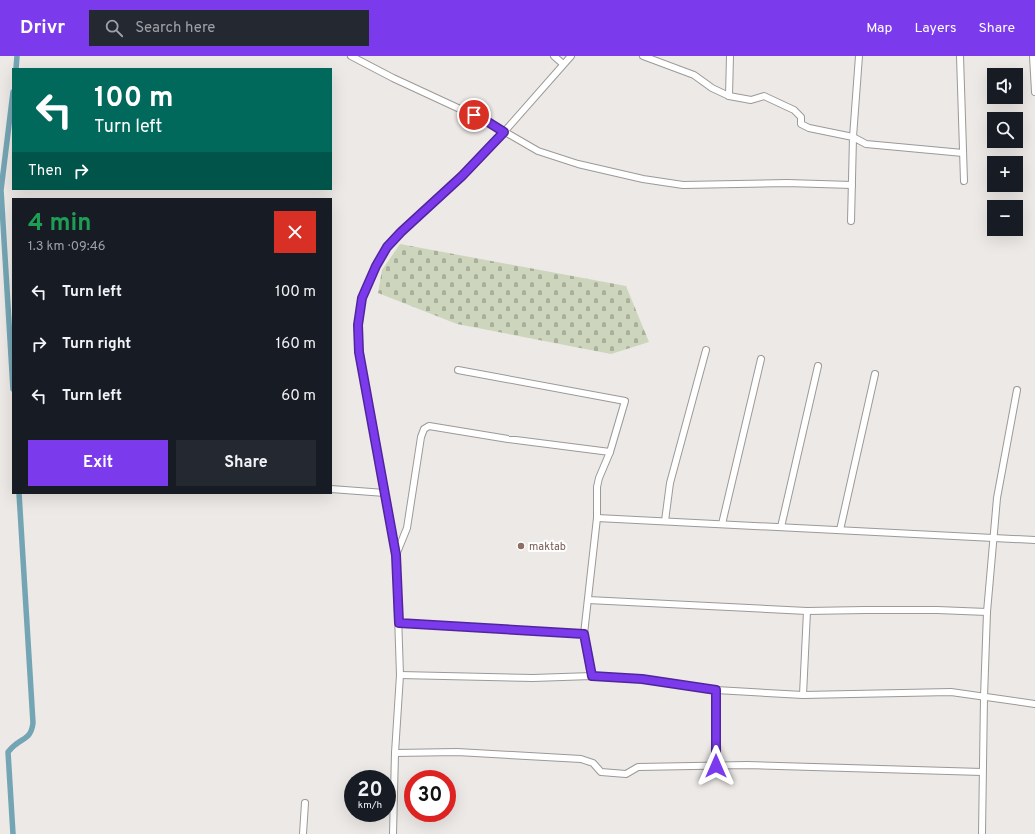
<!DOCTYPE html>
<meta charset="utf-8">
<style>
body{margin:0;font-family:Overpass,sans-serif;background:#242831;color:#f1f3f6;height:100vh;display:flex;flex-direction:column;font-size:15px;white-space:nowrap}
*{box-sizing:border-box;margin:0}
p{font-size:13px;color:#9ea1a6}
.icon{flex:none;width:22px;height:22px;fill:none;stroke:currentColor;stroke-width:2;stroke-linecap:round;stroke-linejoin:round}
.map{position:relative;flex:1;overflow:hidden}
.sheet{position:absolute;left:12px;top:142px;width:320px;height:296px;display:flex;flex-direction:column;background:#171b24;border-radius:0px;box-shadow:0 4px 16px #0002}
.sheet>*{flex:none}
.hud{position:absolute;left:12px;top:12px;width:320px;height:122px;border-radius:0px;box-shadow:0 4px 16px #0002;background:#00695c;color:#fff;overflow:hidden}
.tools{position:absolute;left:987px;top:12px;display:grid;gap:8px}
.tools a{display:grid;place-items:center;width:36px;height:36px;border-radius:0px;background:#171b24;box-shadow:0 4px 16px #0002;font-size:20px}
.speed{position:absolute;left:344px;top:714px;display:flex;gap:8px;font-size:20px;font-weight:700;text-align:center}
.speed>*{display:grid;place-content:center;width:52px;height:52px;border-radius:50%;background:#171b24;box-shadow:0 4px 16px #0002;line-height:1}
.speed small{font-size:10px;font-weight:400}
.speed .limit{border:6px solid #d22;background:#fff;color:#111}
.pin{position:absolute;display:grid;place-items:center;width:34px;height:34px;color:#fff;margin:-17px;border:2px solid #fff;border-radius:50%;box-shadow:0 1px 4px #0007}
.me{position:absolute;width:44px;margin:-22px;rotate:0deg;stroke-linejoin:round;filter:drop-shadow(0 0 3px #0008)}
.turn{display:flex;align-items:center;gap:14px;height:84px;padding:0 16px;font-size:18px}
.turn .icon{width:52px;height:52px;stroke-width:2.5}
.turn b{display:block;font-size:28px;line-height:34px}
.then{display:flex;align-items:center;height:38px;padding:0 16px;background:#0003;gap:8px;font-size:15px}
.round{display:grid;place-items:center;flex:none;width:42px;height:42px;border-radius:0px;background:#242831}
.headline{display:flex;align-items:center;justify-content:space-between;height:68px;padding:0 16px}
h1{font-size:24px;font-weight:700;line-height:30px;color:#1e9e55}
.cta{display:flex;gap:8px;margin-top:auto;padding:8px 16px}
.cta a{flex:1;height:46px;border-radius:0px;background:#7c3aed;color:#fff;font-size:16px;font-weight:700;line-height:46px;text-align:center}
.cta a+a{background:#242831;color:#f1f3f6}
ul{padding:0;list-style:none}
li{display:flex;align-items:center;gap:12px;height:52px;padding:0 16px}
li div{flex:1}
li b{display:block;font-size:15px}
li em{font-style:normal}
header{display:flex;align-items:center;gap:24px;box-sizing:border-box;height:56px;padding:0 20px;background:#7c3aed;color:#fff}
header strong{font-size:19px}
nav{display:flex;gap:22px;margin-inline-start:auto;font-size:14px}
.search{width:280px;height:36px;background:#242831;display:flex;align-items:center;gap:10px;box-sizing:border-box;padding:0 14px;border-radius:0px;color:#9ea1a6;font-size:15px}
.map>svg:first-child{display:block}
.cemetery{fill:url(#cemetery-stones)}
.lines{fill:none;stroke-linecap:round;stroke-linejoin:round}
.canal{stroke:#74a5b4;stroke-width:5.5}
.minor-casing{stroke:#9c9997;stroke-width:8}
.minor{stroke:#fff;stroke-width:6}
.route-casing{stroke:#51269a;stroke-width:10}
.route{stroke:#7c3aed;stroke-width:7}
.education-dot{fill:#8d6e63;stroke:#fff;stroke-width:1.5}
.labels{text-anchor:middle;stroke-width:4;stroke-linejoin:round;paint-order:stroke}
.education-label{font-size:11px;fill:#785e54;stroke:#fff;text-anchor:start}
</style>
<header>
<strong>Drivr</strong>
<div class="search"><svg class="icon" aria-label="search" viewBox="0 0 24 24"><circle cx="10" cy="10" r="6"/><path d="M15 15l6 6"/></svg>Search here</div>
<nav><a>Map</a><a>Layers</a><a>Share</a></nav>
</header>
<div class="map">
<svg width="1035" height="778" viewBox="0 0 1035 778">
<defs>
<pattern id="cemetery-stones" width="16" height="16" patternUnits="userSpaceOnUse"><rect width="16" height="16" fill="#cdd6bd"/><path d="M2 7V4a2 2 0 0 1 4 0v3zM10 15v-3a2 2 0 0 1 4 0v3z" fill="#a8af9b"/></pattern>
</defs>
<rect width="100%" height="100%" fill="#ece9e6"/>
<polygon class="cemetery" points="400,188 626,230 649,286 611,298 457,268 378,237 382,214"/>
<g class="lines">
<g class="canal">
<polyline points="16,13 17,0"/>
<polyline points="13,36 1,134 13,333"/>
<path d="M13,778L8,696C10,694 12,691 15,689C25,681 31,682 33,667L19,437"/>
</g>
<g class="minor-casing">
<g id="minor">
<polyline points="351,0 393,22 488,66 538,95 578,108 643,123 683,129 787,127 852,129"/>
<polyline points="554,0 563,8"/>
<polyline points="643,0 694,19 712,32 729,40 751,44 764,40 794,54 801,61 801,68 809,72 853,81 866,88 963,97"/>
<polyline points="960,0 964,125"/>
<polyline points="1033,0 1035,36"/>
<polyline points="729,40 730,0"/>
<polyline points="851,165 853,81 859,0"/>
<polyline points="458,314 625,345 610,396 599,422 597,431 597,462 584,578 592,620"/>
<polyline points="331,433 385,437"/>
<polyline points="597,462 1035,484"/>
<polyline points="665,465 670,427 706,294"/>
<polyline points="722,468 761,303"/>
<polyline points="781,471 818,310"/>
<polyline points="840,474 875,318"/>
<polyline points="396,499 407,472 421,381 424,373 429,370 508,383 610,396"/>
<polyline points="588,544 807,555 865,554 937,554 987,556"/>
<polyline points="399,567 584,578"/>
<polyline points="400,619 533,622 592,620 642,623 716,634 803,639 951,636 1035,648"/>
<polyline points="716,634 716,710"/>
<polyline points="803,639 807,555"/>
<polyline points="395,697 457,696 581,703 593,707 601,716 626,718 638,711 747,709 982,716"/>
<polyline points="303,778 305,747"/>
<polyline points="393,778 395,697 400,619 396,499 359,296 358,269 362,242 376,210 387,191 401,176 462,120 504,76 571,0"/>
<polyline points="982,778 984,641 987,556 997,442 1017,334"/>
</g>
</g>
<use href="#minor" class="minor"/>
</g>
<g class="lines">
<g class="route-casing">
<polyline id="route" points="474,59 488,66 504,76 462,120 401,176 387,191 376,210 362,242 358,269 359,296 396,499 399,567 584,578 592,620 642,623 716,634 716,710"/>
</g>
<use href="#route" class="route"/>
</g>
<circle class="education-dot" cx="521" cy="490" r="4"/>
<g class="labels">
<g class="education-label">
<text x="529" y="494">maktab</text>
</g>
</g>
</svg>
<div class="tools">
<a><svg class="icon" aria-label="sound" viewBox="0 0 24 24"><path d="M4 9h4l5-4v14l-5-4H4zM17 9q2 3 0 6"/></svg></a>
<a><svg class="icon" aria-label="search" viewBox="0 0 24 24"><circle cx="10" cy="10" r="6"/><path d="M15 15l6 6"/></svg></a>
<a>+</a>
<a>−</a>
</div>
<div class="speed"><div>20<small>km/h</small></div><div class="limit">30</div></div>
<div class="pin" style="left:474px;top:59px;background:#d93025"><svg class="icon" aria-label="arrive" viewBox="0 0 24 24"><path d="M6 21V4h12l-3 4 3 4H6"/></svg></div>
<svg class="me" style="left:716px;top:710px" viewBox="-20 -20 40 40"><path d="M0-17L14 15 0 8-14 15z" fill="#7c3aed" stroke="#fff" stroke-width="4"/></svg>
<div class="hud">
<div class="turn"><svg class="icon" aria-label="left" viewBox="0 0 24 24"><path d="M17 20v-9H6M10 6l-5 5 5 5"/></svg><div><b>100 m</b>Turn left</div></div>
<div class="then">Then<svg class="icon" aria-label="right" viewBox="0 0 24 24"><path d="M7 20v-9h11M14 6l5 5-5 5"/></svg></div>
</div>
<section class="sheet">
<div class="headline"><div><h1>4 min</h1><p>1.3 km · 09:46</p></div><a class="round" style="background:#d93025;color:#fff"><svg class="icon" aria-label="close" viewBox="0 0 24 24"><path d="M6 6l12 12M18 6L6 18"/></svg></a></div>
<ul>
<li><svg class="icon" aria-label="left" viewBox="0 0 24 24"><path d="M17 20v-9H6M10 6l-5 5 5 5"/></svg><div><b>Turn left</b></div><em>100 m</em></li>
<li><svg class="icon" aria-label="right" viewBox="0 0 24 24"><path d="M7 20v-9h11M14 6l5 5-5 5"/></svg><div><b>Turn right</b></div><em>160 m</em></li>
<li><svg class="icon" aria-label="left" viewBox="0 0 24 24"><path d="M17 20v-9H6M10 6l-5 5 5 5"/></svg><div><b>Turn left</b></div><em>60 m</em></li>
</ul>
<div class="cta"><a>Exit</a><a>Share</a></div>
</section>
</div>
